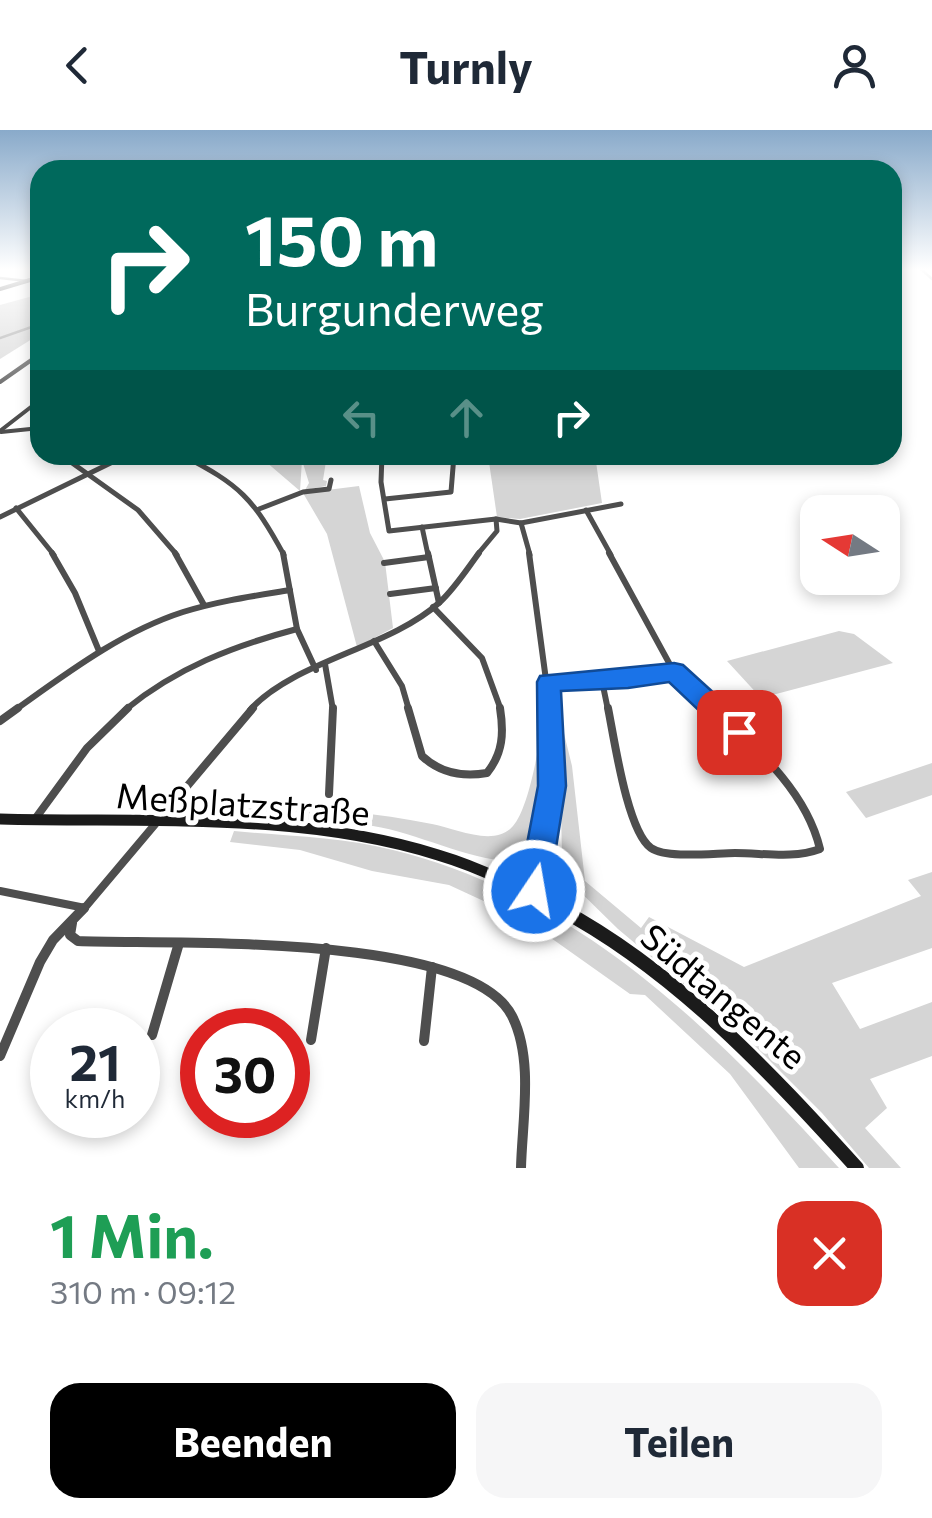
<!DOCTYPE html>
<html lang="de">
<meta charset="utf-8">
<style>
body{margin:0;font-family:Commissioner,sans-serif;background:#f6f6f7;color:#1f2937;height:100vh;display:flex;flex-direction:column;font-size:38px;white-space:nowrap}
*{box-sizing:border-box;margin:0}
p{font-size:32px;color:#747a83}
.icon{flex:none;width:55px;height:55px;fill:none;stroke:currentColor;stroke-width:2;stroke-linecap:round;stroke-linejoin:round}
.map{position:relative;height:1038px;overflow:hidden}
.details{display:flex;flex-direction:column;background:#fff;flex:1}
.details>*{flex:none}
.guide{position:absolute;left:30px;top:30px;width:872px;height:305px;border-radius:30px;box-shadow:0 5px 15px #0003;background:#00695c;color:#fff;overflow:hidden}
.needle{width:65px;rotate:282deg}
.fabs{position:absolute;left:800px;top:365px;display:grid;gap:20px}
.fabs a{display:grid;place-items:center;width:100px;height:100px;border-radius:20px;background:#fff;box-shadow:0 5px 15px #0003;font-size:50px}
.speed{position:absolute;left:30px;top:878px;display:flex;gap:20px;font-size:50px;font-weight:700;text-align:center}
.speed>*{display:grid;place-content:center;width:130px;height:130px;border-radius:50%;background:#fff;box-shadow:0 5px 15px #0003;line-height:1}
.speed small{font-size:25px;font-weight:400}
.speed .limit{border:15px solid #d22;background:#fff;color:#111}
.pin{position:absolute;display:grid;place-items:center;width:85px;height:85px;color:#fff;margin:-42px;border-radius:20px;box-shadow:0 5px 15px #0006}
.me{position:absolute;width:110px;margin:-55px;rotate:12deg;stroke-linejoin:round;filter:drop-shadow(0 0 8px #0008)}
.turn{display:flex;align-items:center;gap:35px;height:210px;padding:0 50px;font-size:45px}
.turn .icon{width:130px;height:130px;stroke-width:2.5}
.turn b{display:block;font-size:70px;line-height:85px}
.lanes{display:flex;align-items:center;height:95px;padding:0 50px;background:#0003;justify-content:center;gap:50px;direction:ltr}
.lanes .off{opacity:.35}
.round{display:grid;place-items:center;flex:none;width:105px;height:105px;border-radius:30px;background:#f6f6f7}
.headline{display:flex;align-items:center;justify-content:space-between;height:170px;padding:0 50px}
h1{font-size:60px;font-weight:700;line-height:75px;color:#1e9e55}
.cta{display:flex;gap:20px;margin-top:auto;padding:20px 50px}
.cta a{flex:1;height:115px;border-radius:30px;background:#000;color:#fff;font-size:40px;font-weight:700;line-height:115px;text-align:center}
.cta a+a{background:#f6f6f7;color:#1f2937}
header{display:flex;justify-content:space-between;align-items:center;height:130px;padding:0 50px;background:#fff;font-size:45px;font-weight:700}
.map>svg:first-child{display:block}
.green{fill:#d5d5d5}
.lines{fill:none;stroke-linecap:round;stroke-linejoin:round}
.stream{stroke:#9c9c9c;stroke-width:2.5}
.minor-far5{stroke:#4e4e4e;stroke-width:2.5}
.minor-far4{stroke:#4e4e4e;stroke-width:4}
.minor-far3{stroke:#4e4e4e;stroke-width:5}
.minor-far2{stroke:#4e4e4e;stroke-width:6}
.minor-far1{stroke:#4e4e4e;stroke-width:8}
.minor{stroke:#4e4e4e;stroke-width:10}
.secondary-far2{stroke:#1b1b1b;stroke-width:4}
.secondary-far1{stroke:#1b1b1b;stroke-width:11}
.secondary{stroke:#1b1b1b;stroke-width:14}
.route{fill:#1a73e8;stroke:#114b97;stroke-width:2.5}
.labels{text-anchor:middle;stroke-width:10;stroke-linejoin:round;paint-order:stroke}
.near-street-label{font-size:35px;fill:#000;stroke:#fff}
</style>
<header><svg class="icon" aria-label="back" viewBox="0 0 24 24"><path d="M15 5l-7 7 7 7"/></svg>Turnly<svg class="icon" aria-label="person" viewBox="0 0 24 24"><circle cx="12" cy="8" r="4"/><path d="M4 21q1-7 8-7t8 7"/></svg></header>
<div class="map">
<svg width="932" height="1038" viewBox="0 0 932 1038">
<rect width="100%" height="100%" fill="#fff"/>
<g class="green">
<polygon points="40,164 40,204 0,229 0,175"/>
<polygon points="267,325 327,325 323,350 327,351 326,356 305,360 309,353 302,330 300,361 265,331"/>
<polygon points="488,325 595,325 602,373 520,389 497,387"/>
<polygon points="359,356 370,403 385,432 393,498 357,517 327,404 303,363"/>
<polygon points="839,501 854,504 893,533 761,568 727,531"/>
<path d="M546,562C553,616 551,687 517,731C475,733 418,703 373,696C317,687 257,688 200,686L202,682C223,682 243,678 263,678C319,678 378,683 432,694C454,698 495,718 513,696C532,674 543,593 546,562Z"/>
<polygon points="559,583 572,636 585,751 641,798 649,787 744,837 921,766 908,750 932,742 932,818 832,853 860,899 932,872 932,926 870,949 887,978 865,998 901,1038 869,1038 822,983 743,904 618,799 569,751 562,727"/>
<polygon points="932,633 932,665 866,688 846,662"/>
<path d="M234,701C286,706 343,707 393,720C582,767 713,900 839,1038H799L730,944L645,865L630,864L527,791L449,755L372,741L300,720L230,712Z"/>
</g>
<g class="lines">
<g class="stream">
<polyline points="921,139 932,149"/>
<polyline points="0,208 40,194"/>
</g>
<polyline class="minor-far5" points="0,148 28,151"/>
<g class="minor-far4">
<polyline points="0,252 40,224"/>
<polyline points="0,301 40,270"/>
<polyline points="1,302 40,298"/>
</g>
<g class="minor-far3">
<polyline points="61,325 138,380 177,425"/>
<path d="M182,325C240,355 253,368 284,425"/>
<polyline points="382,325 381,352 389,401 496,389 521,393 621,374"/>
<polyline points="382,332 451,330"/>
<polyline points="385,369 451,362 454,325"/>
<polyline points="16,378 54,425"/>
<polyline points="259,379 303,362 329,359 331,350"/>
<polyline points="586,380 611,425"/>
<polyline points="0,387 127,325"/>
<polyline points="521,393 530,425"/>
<polyline points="422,397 428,425"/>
<polyline points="477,425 497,401 496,389"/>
</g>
<g class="minor-far2">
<polyline points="52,423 75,463 99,521"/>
<polyline points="175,423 204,475"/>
<polyline points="283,423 297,499 316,540"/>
<polyline points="428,423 439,473"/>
<polyline points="529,423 550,580"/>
<polyline points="384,433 429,427"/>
<polyline points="390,464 436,458"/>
<polyline points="433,477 482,528 501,580"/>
<polyline points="374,511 402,556 409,580"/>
<polyline points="325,534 333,580"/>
<polyline points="674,542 715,580"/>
<polyline points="602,551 608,580"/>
<polyline points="549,552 628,549 674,542 609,423"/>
<path d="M15,580C67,543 121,502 183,482C218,471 254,466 290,460"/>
<path d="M125,580C176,538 233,516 297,499"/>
<path d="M250,580C294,531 390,518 440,472C455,458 467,439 479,423"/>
</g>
<g class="minor-far1">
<path d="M408,578L422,626C440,643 463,647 487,643C503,623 504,603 500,578"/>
<path d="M608,578C614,607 627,701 651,718C667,729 715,723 735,723C764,723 793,729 820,719C806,660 755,617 713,578"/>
<polyline points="0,591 18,578"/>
<polyline points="329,664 333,578"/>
<polyline points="35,689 87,618 128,578"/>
<polyline points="0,761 85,778"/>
<polyline points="533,761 549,657 550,578"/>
<polyline points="82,781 253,578"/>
</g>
<g class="minor">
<path d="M72,793L70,805L78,811C165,815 469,801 512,886C534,929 522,992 521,1038"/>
<polyline points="152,905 179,813"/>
<polyline points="311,910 326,818"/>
<polyline points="424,911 432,837"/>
<polyline points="0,926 40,832 53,810 84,778"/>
</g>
<polyline class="secondary-far2" points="0,159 40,147"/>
<path class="secondary-far1" d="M0,689C144,693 298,681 438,725C482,738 522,759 563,781"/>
<path class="secondary" d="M558,778C675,840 769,941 857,1038"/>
</g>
<linearGradient id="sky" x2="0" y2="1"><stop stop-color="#89aaca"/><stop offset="0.49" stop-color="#fff"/><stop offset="1" stop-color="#fff" stop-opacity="0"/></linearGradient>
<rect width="932" height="284" fill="url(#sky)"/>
<polygon class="route" points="674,533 683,535 748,594 752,602 748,610 739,613 730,610 669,552 628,558 561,561 566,656 549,761 545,772 534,777 522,772 518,761 538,656 537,552 540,546"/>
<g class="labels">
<g class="near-street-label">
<text transform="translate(243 675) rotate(4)" y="12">Meßplatzstraße</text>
<text transform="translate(723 867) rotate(40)" y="12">Südtangente</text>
</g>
</g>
</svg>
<div class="fabs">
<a><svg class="needle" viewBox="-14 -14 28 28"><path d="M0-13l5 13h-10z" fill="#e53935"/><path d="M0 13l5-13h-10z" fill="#747a83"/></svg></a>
</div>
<div class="speed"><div>21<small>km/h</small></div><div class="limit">30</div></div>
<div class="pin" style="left:739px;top:602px;background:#d93025"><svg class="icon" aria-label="arrive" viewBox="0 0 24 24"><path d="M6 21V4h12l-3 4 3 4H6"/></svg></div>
<svg class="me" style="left:534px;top:761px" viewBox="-20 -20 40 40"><circle r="17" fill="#1a73e8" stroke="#fff" stroke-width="3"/><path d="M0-11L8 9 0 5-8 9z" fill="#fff"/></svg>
<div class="guide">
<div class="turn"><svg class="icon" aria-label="right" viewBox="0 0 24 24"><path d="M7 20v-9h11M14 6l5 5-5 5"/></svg><div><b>150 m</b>Burgunderweg</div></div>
<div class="lanes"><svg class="icon off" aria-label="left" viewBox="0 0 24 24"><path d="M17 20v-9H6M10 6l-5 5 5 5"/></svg><svg class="icon off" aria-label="ahead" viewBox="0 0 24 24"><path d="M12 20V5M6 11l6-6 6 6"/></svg><svg class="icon" aria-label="right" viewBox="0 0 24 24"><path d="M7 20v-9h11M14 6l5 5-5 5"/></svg></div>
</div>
</div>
<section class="details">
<div class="headline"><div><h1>1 Min.</h1><p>310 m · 09:12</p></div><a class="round" style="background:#d93025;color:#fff"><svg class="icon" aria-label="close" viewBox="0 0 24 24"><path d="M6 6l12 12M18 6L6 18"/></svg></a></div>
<div class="cta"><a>Beenden</a><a>Teilen</a></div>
</section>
